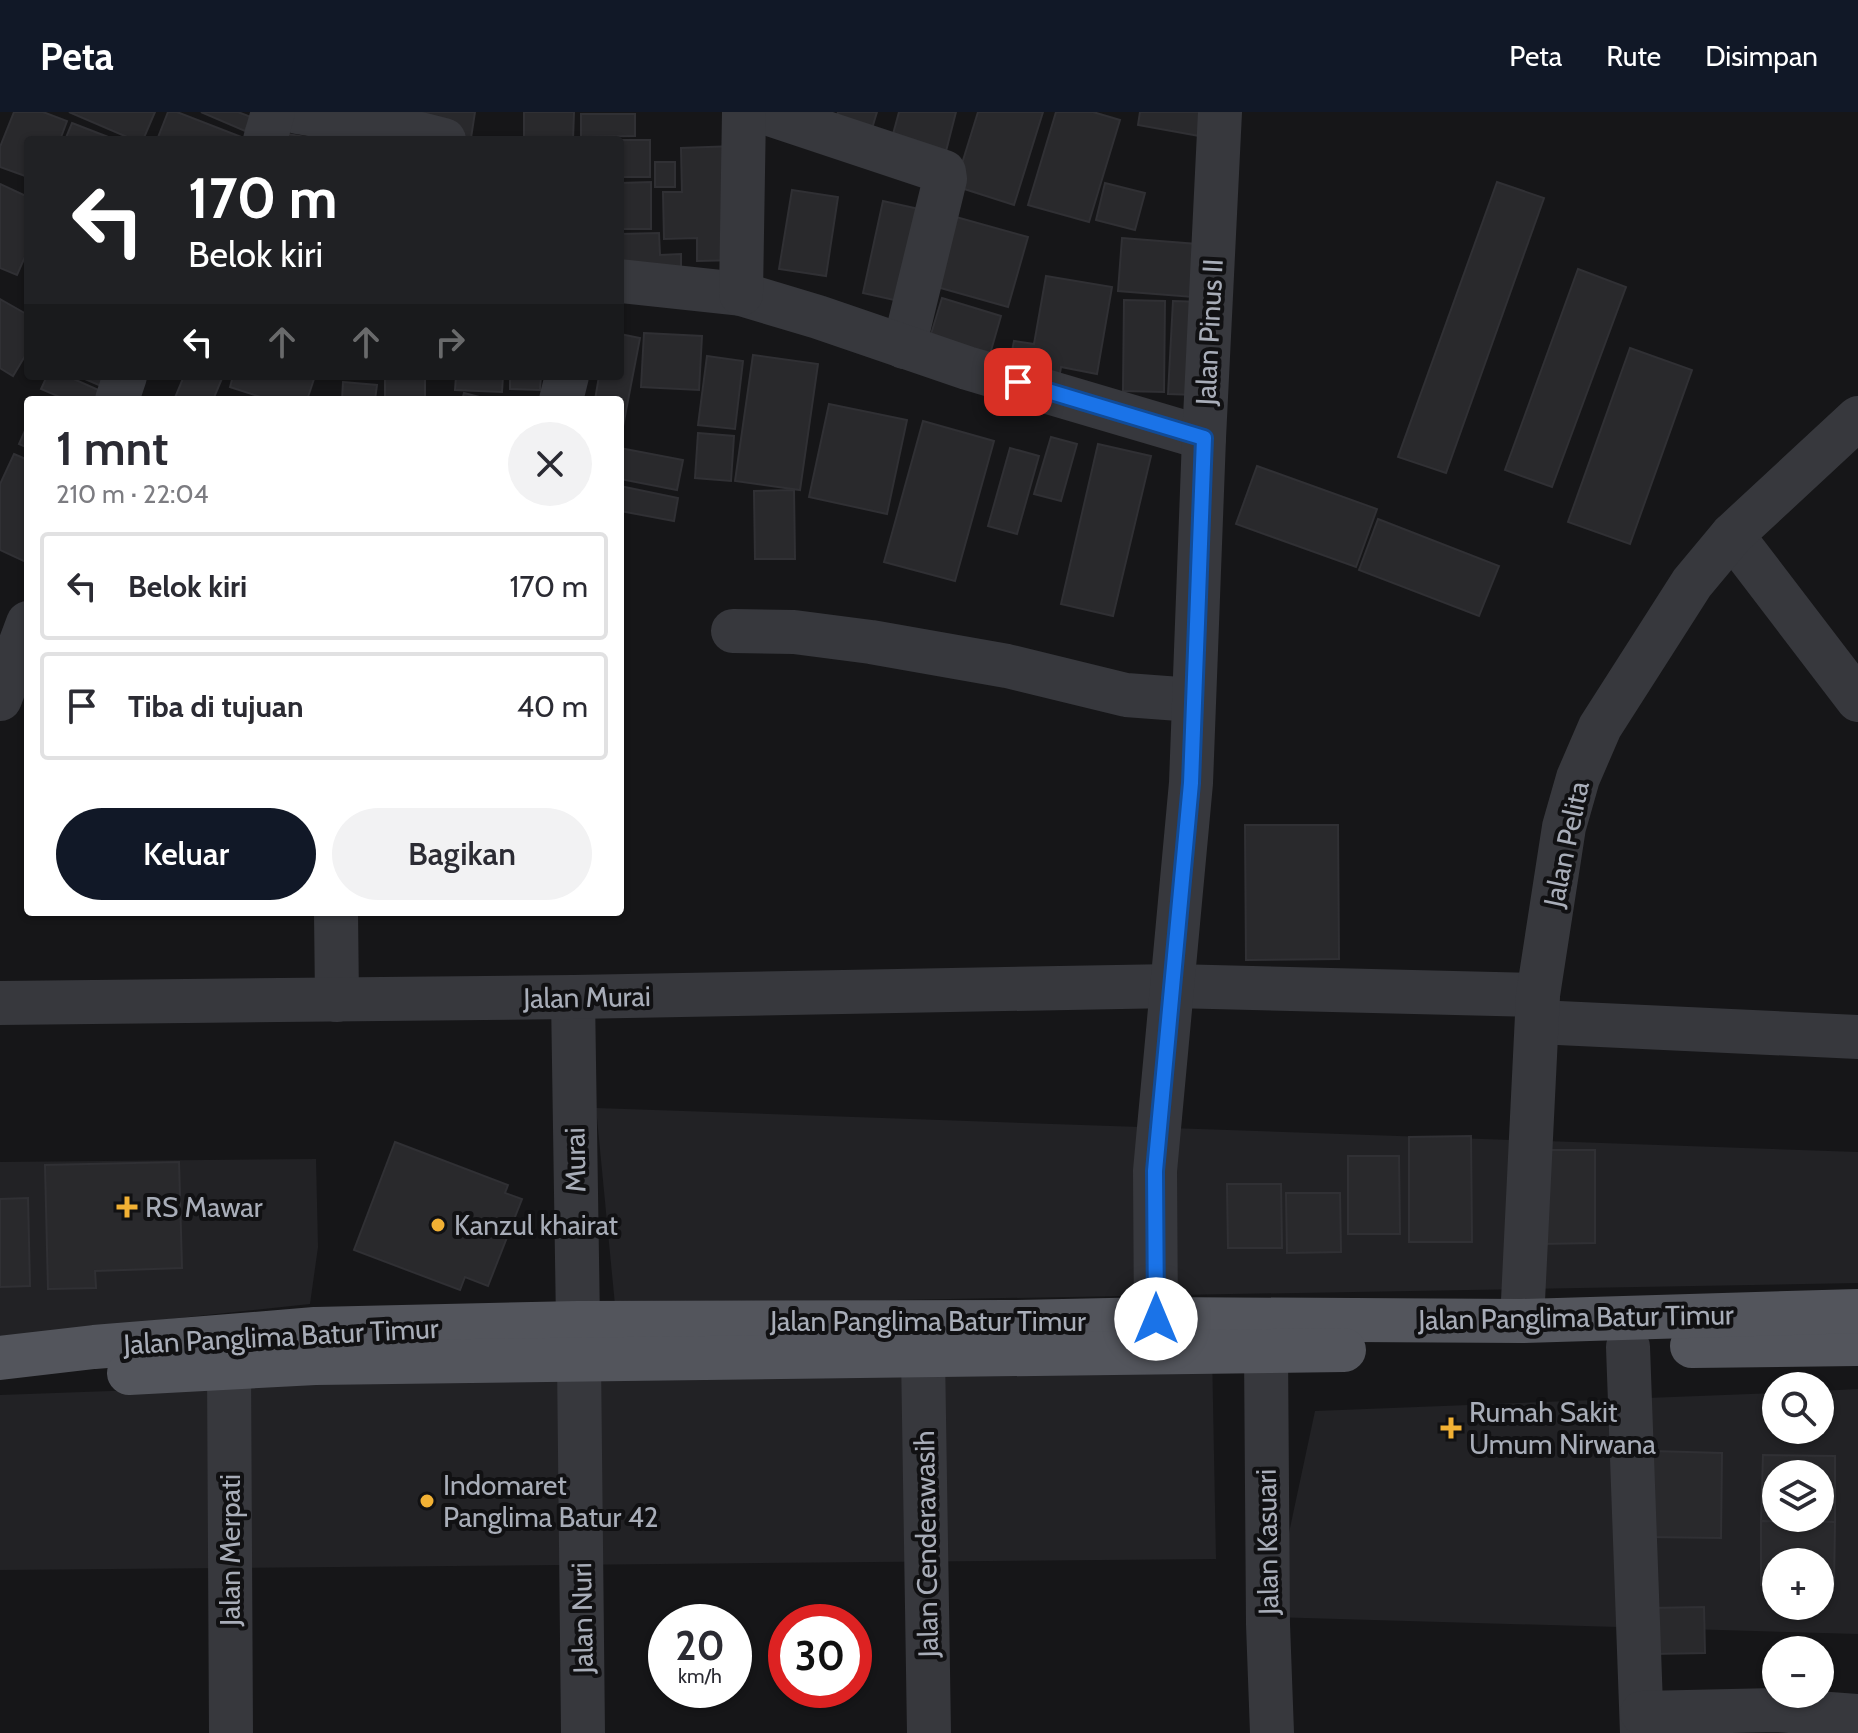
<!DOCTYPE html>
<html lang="id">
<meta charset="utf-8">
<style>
body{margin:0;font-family:Cabin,sans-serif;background:#f2f2f3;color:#2b2b33;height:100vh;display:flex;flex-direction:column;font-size:30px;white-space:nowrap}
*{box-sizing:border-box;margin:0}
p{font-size:26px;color:#7c7c81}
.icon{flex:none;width:44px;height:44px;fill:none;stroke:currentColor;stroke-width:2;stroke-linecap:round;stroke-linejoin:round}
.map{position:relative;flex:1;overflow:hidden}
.panel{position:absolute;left:24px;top:284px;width:600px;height:520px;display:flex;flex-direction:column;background:#fff;border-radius:8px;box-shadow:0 2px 6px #0004}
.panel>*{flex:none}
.guide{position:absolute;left:24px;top:24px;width:600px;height:244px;border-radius:8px;box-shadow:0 2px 6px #0004;background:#202124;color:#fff;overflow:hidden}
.tools{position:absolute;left:1762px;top:1260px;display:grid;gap:16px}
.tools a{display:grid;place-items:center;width:72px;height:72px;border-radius:50%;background:#fff;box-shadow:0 2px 6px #0004;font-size:40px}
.speed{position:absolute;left:648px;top:1492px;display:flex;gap:16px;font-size:40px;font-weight:700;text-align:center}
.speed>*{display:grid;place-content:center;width:104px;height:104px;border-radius:50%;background:#fff;box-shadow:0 2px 6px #0004;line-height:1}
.speed small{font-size:20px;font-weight:400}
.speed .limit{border:12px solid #d22;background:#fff;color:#111}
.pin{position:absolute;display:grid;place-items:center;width:68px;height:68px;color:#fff;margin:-34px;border-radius:16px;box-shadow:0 4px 12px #0006}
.me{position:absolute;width:88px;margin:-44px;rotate:0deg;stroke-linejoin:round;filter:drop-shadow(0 0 6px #0008)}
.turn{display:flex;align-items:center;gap:28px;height:168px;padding:0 32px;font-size:36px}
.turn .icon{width:104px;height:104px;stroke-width:2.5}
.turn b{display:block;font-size:56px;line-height:68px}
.lanes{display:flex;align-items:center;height:76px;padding:0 32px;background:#0003;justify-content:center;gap:40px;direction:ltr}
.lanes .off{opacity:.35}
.round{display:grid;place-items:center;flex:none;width:84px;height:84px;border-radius:42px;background:#f2f2f3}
.overview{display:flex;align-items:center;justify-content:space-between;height:136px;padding:0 32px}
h1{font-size:48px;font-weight:600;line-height:60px}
.action{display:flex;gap:16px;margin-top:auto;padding:16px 32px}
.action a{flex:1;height:92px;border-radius:48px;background:#111827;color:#fff;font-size:32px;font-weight:600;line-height:92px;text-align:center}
.action a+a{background:#f2f2f3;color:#2b2b33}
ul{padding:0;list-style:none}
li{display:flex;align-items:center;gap:24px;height:108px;margin:0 16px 12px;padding:0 16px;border:4px solid #e1e1e2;border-radius:8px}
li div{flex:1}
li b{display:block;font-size:30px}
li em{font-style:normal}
header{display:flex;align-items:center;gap:48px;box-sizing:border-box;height:112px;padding:0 40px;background:#111827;color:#fff}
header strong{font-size:38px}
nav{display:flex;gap:44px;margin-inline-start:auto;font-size:28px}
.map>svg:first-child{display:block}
.built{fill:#222225;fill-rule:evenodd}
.building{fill:#29292c;stroke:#303034;stroke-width:2;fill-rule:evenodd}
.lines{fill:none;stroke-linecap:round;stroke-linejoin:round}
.minor{stroke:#37383d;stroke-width:44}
.major{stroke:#53555c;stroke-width:44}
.route-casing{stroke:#114b97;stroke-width:20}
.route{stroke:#1a73e8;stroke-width:14}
.poi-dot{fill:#f2b134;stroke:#111113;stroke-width:3}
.labels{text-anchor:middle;stroke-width:8;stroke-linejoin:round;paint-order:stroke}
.street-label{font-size:28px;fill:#a8adb8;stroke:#111113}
.poi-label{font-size:28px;fill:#a8adb8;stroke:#111113;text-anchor:start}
</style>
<header>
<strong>Peta</strong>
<nav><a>Peta</a><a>Rute</a><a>Disimpan</a></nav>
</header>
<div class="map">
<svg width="1858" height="1621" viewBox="0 0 1858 1621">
<rect width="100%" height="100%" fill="#161618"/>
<g class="built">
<polygon points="596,996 1858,1040 1858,1171 615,1193"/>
<polygon points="316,1047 318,1135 310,1192 0,1225 0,1050"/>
<polygon points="1212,1239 1216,1447 0,1458 0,1283"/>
<path d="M1858,1277V1522L1271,1505L1315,1299L1776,1281V1318H1820V1279ZM1776,1362H1820V1406H1776ZM1776,1450H1820V1494H1776Z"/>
</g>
<g class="building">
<polygon points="14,0 43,0 67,9 60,28 28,28 28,65 0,55 0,35"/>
<polygon points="69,0 155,0 143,28 134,28"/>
<polygon points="168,0 177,0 249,28 157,28"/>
<polygon points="201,0 238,0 251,5 245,19"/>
<polygon points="406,0 475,0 471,26 422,19"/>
<polygon points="524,0 574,0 573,28 524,28"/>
<polygon points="838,0 877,0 870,23 834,14"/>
<polygon points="899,0 956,0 943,51 889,37"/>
<polygon points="978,0 1043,0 1014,93 955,74"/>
<polygon points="1056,0 1093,0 1120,8 1089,110 1028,93"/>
<polygon points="1140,0 1209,0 1205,25 1138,13"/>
<polygon points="581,2 635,2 635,24 581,25"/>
<polygon points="72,11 116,28 65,28"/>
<polygon points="270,19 323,28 268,28"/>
<rect x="620" y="28" width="30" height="37"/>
<polygon points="735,34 738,148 697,149 697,126 664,127 663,80 682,80 681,36"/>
<rect x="655" y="50" width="20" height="25"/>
<polygon points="651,70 651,117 620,117 620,71"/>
<polygon points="1497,70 1544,86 1446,361 1398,345"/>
<polygon points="1105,71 1145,81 1135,118 1096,108"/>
<polygon points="0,72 28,85 28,138 17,163 0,156"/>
<polygon points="792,78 838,85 826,164 779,157"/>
<polygon points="883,89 928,99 908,191 863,181"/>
<polygon points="956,105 1028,125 1008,195 937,175"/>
<polygon points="659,121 660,143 681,142 681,158 620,159 620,122"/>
<polygon points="1122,126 1197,132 1193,185 1118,179"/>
<polygon points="1578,157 1626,175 1552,375 1505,358"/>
<polygon points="1046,164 1112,175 1097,262 1061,255 1058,273 1007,264 1014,229 1034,232"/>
<polygon points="942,186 1001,204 988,249 928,232"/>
<polygon points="0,187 28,203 28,239 13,264 0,256"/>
<polygon points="1124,188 1165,189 1164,280 1123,279"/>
<polygon points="1173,189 1202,190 1197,283 1168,282"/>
<polygon points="644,221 702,224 699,278 641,275"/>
<polygon points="620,222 640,226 620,330 620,288 595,288 599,264 620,264"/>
<polygon points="1630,236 1692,258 1630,432 1568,410"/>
<polygon points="753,243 818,252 800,378 735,369"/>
<polygon points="707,244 743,249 735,317 698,313"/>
<polygon points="47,264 67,264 112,284 110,288 67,288 41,277"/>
<polygon points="78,264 122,264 115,280"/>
<polygon points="184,264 223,264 213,288 174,288"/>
<polygon points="233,264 315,264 307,288 270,288 230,275"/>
<polygon points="385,264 425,264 425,286 385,285"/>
<polygon points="456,264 503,264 502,280 455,278"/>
<polygon points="510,264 541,264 540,278 510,277"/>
<polygon points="343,270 377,273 375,288 342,288"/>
<polygon points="464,281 491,288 462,288"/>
<polygon points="829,292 907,308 887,402 809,385"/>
<polygon points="923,309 994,329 955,469 884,450"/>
<polygon points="28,312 28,336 19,332"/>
<polygon points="698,321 734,324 731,369 695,366"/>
<polygon points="1051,325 1077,332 1061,389 1034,382"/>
<polygon points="1098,332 1151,344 1113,504 1061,492"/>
<polygon points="620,336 683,348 677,378 620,367"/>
<polygon points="1010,336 1039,344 1017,422 988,414"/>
<polygon points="14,342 28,348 28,451 0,438 0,372"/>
<polygon points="1257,354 1377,397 1356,455 1236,412"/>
<polygon points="620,374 678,386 674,409 620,399"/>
<polygon points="794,378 795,447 755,447 754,379"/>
<polygon points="1378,407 1499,454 1479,504 1359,458"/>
<polygon points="1245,713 1338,713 1339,847 1246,848"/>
<polygon points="1471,1024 1472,1130 1409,1130 1409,1025"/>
<polygon points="395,1030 508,1073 505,1081 522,1087 488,1174 465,1165 460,1178 354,1138"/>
<polygon points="1538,1038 1595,1038 1595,1131 1539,1132"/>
<polygon points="1348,1044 1399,1044 1400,1122 1348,1122"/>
<polygon points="179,1050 182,1156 95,1159 96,1176 48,1177 45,1053"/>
<polygon points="1227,1072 1281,1072 1282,1136 1228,1136"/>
<polygon points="1286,1081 1340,1081 1341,1140 1287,1141"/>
<polygon points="28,1086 30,1174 0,1175 0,1087"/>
<polygon points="1652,1339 1722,1341 1721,1426 1650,1425"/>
<path d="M1763,1343L1835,1344V1410L1761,1409ZM1776,1362H1820V1406H1776Z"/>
<polygon points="1761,1409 1835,1410 1834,1474 1820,1474 1820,1450 1776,1450 1776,1473 1761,1473"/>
<polygon points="1704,1495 1705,1541 1652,1542 1651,1496"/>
</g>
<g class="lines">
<g class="minor">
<polyline points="298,0 400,17 444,28"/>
<polyline points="763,0 944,60 945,67 904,235"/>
<polyline points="265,28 273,0"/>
<polyline points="620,169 741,182 818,205 967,256 1204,326"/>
<polyline points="741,182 744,0"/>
<polyline points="117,288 125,264"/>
<polyline points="561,288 567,264"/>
<polyline points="1732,423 1858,588"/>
<polyline points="733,519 794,520 871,530 1007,554 1126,583 1193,588"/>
<polyline points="0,587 28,511"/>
<polyline points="336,800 337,888"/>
<polyline points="573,885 578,1211"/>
<polyline points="0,891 573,885 1173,874 1538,883"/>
<polyline points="1537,910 1858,925"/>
<polyline points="1156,1207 1155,1059 1191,671 1204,326 1220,0"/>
<polyline points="1522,1209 1538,883 1564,715 1578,666 1600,615 1692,471 1732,423 1858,306"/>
<polyline points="1628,1235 1642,1621"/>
<polyline points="1266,1238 1268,1512 1272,1621"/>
<polyline points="923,1242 929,1621"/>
<polyline points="579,1247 583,1621"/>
<polyline points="229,1256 231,1621"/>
<polyline points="1642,1601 1776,1598 1858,1604"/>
</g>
<g class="major">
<polyline points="1692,1234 1858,1232"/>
<polyline points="0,1246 94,1235 315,1217 578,1211 1015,1210 1156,1207 1522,1209 1858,1199"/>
<polyline points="129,1261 315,1251 1344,1238"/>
</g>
</g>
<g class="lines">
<g class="route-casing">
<polyline id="route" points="1018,270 1204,326 1191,671 1155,1059 1156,1207"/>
</g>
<use href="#route" class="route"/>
</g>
<g class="poi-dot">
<path d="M123 1083h8v8h8v8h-8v8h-8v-8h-8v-8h8z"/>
<circle cx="438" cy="1113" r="8"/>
<path d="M1447 1304h8v8h8v8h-8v8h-8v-8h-8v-8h8z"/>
<circle cx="427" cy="1389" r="8"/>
</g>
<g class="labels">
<g class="street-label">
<text transform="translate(1209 220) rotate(-87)" y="10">Jalan Pinus II</text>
<text transform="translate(1566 732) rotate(-78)" y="10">Jalan Pelita</text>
<text transform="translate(587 885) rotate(-1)" y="10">Jalan Murai</text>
<text transform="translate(575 1048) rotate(-91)" y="10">Murai</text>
<text transform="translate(1576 1205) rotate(-1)" y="10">Jalan Panglima Batur Timur</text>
<text x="928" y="1219">Jalan Panglima Batur Timur</text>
<text transform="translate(281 1224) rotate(-3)" y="10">Jalan Panglima Batur Timur</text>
<text transform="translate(1267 1430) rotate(-91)" y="10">Jalan Kasuari</text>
<text transform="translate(926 1432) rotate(-91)" y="10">Jalan Cenderawasih</text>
<text transform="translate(230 1438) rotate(-90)" y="10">Jalan Merpati</text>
<text transform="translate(582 1506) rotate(-91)" y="10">Jalan Nuri</text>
</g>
<g class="poi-label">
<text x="145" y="1105">RS Mawar</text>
<text x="454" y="1123">Kanzul khairat</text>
<text x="1469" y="1310">Rumah Sakit<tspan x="1469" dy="32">Umum Nirwana</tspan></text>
<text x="443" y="1383">Indomaret<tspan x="443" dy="32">Panglima Batur 42</tspan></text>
</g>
</g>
</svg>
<div class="tools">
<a><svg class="icon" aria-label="search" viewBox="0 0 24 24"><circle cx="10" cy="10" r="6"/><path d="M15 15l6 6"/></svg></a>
<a><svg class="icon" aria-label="layers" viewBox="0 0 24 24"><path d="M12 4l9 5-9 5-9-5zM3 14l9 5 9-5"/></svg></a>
<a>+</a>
<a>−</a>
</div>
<div class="speed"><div>20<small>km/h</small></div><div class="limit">30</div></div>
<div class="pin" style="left:1018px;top:270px;background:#d93025"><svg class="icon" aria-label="arrive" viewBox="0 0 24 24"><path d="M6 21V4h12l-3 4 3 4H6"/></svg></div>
<svg class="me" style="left:1156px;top:1207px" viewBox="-20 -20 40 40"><circle r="19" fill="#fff"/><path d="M0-13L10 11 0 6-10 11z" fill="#1a73e8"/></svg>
<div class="guide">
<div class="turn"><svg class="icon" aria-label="left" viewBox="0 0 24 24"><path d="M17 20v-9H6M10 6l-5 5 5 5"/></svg><div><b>170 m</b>Belok kiri</div></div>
<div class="lanes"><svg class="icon" aria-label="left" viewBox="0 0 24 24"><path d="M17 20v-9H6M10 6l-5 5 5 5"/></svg><svg class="icon off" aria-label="ahead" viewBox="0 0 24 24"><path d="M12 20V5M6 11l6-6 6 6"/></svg><svg class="icon off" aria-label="ahead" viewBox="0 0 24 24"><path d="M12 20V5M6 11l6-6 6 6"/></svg><svg class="icon off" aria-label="right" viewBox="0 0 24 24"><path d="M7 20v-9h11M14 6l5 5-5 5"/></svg></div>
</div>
<section class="panel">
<div class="overview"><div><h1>1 mnt</h1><p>210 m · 22:04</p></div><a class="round"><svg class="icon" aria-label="close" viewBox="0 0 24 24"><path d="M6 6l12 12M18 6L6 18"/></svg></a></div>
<ul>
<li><svg class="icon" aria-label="left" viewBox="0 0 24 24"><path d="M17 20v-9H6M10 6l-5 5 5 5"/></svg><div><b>Belok kiri</b></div><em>170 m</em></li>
<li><svg class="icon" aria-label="arrive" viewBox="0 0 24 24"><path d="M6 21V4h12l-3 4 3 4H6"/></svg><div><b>Tiba di tujuan</b></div><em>40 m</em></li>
</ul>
<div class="action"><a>Keluar</a><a>Bagikan</a></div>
</section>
</div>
